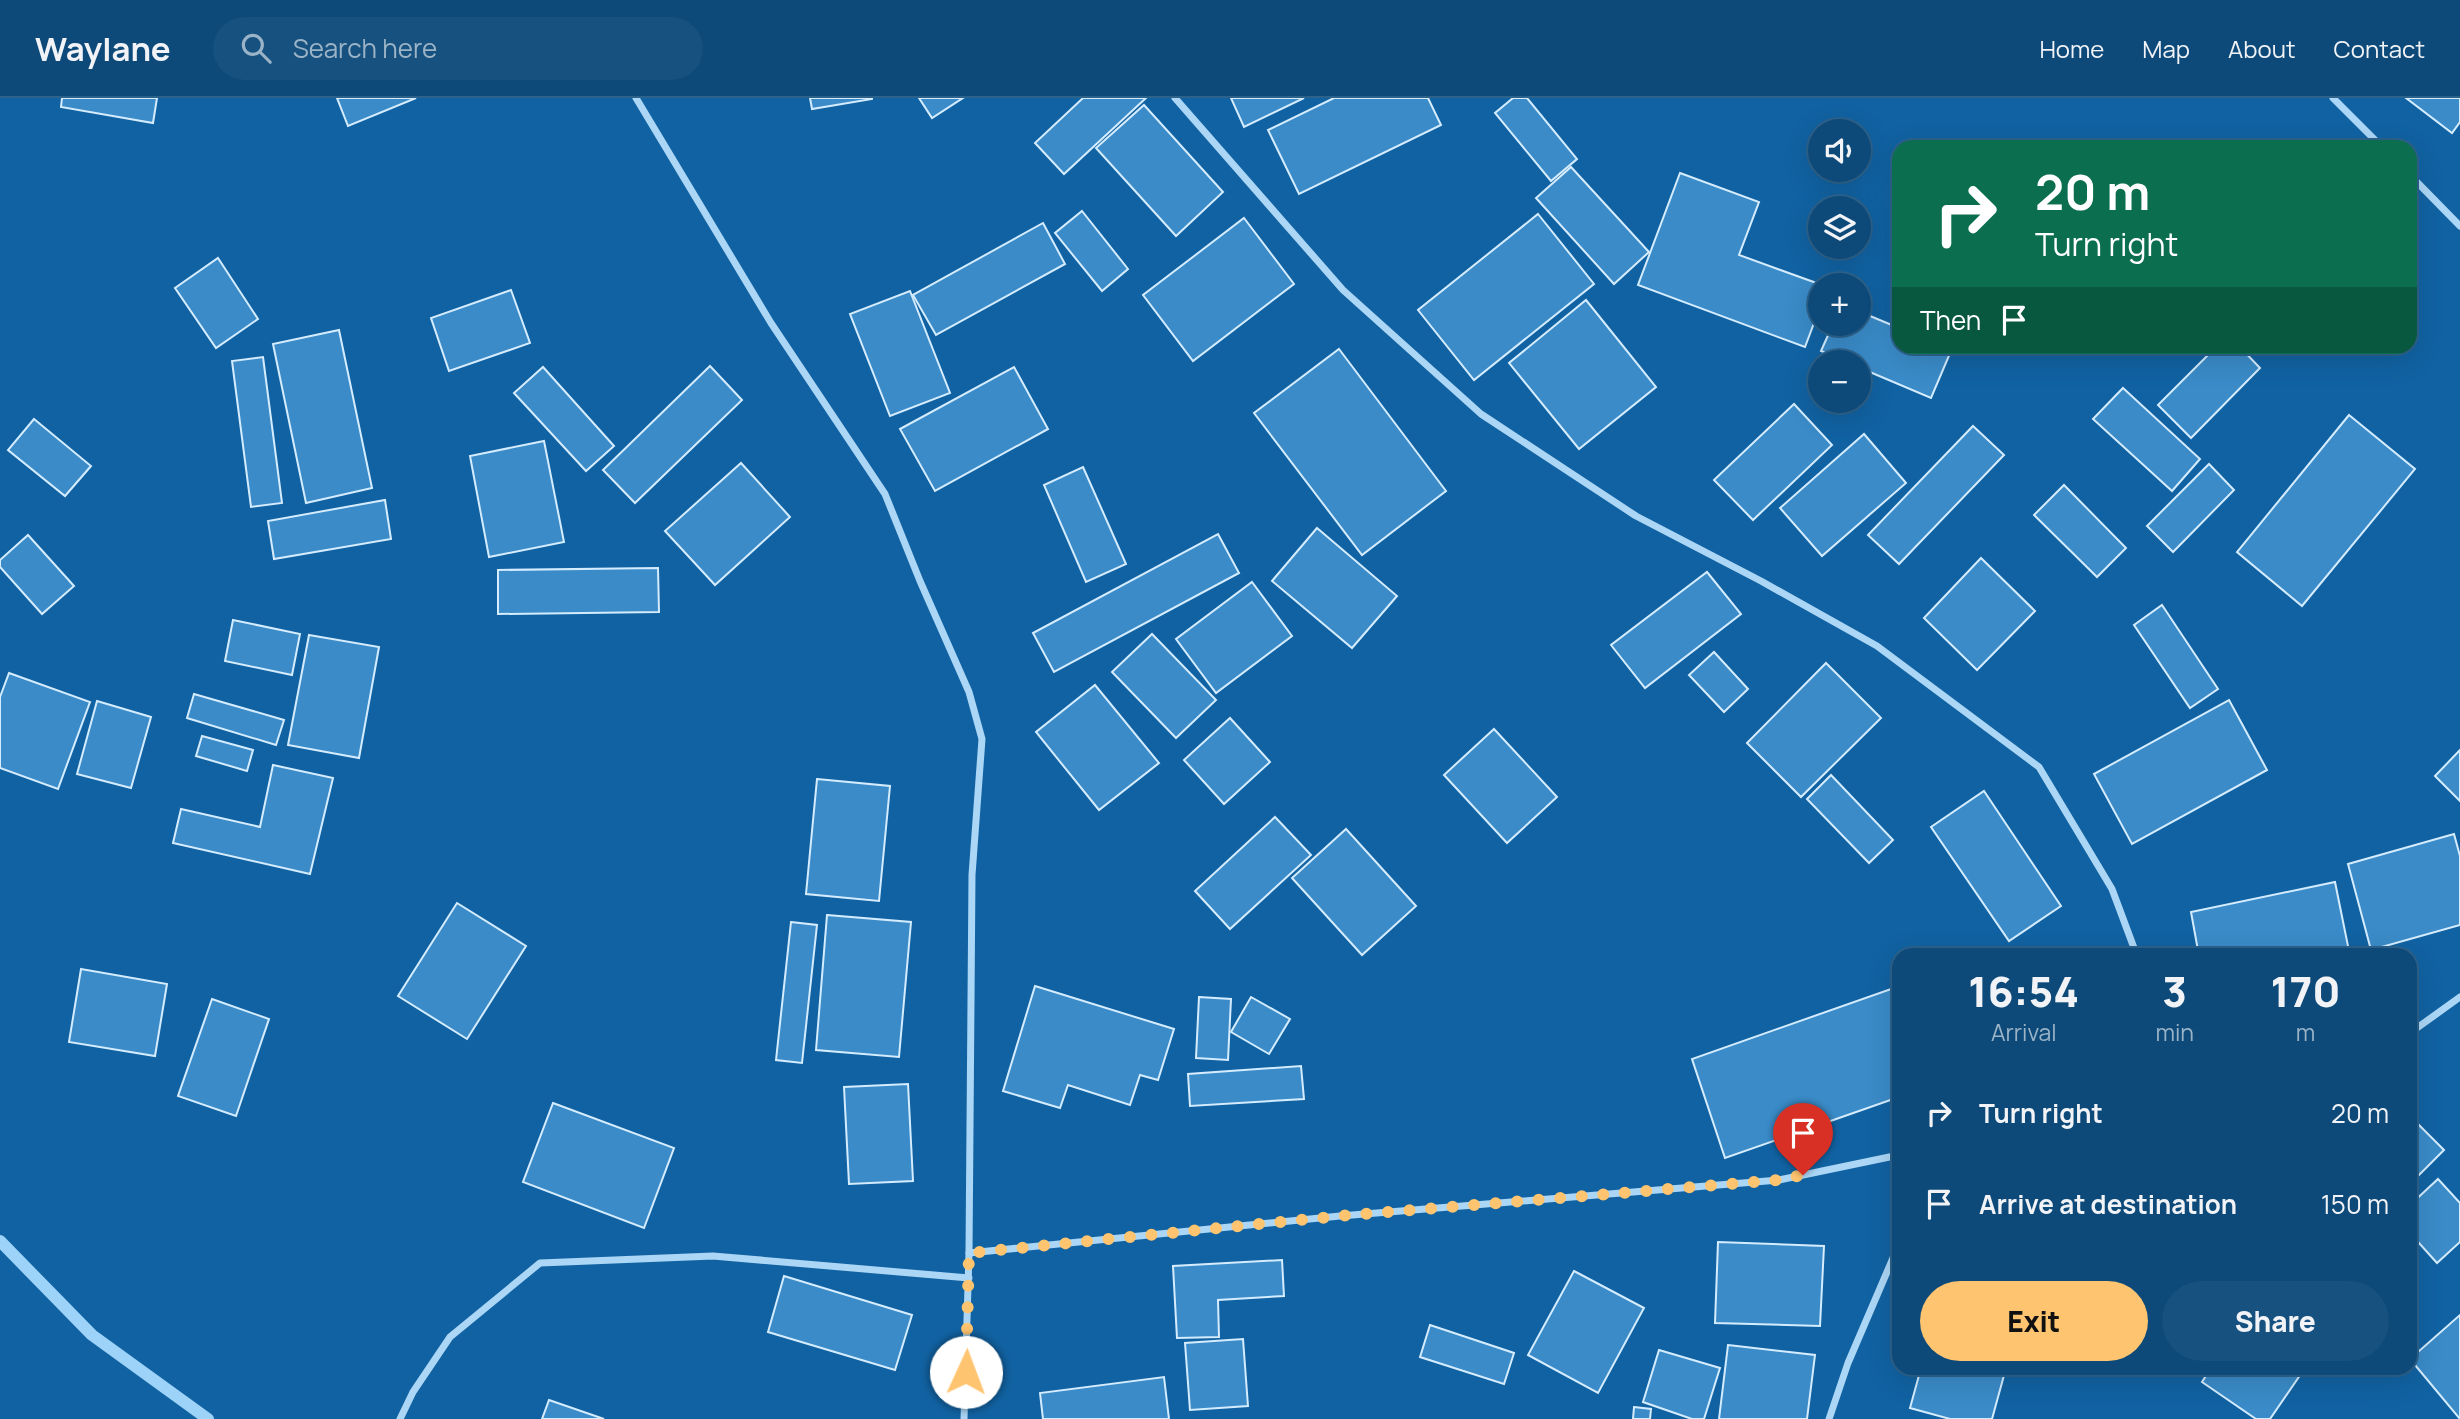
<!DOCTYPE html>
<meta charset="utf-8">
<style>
body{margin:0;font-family:Manrope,sans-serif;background:#16517f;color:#f1f3f6;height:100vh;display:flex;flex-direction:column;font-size:26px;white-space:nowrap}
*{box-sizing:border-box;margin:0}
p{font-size:23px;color:#9ab3c7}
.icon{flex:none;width:38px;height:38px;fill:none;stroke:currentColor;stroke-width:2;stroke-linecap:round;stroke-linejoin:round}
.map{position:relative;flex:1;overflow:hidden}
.panel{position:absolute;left:1892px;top:850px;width:525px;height:427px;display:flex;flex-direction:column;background:#0d4a7a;border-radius:21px;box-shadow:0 7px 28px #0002,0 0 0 2px #2d628b}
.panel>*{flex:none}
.banner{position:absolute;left:1892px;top:42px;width:525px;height:214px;border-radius:21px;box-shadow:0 7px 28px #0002,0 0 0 2px #2d628b;background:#0b6e4f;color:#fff;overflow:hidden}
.tools{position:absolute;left:1808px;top:21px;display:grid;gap:14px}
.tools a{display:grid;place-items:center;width:63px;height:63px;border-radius:50%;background:#0d4a7a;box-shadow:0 7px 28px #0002,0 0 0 2px #2d628b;font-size:35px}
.pin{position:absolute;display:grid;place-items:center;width:60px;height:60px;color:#fff;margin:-72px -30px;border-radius:50% 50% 50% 0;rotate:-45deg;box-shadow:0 0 7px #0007}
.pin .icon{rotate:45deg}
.me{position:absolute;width:77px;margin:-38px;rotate:2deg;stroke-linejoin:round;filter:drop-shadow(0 0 5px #0008)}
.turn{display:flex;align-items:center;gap:24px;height:147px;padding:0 28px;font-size:32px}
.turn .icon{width:91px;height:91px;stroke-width:2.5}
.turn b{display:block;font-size:49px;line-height:60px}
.then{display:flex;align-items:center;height:66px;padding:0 28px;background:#0003;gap:14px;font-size:26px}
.eta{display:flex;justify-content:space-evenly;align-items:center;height:119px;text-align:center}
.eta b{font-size:42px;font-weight:800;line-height:49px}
.action{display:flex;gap:14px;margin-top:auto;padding:14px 28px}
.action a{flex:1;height:80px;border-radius:42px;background:#ffc46f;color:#111;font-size:28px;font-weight:800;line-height:80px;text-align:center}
.action a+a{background:#16517f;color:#f1f3f6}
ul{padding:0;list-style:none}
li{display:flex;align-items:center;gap:21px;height:91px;padding:0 28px}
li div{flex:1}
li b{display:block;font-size:26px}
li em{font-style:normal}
header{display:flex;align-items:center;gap:42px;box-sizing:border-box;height:98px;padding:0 35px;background:#0d4a7a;border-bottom:2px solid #2d628b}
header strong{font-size:33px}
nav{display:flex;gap:38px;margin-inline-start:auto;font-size:24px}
.search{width:490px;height:63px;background:#16517f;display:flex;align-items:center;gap:18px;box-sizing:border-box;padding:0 24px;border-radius:38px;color:#9ab3c7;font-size:26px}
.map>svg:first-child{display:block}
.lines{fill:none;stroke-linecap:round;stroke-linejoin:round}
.stream{stroke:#9dd3f8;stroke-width:12}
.building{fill:#3a8bc8;stroke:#d4ecfe;stroke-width:2}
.minor{stroke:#abd6f5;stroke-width:7}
.route{stroke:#ffc46f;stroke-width:12;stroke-dasharray:0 21.6}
</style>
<header>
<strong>Waylane</strong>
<div class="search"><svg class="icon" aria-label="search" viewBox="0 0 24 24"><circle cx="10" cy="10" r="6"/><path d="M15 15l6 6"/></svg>Search here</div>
<nav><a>Home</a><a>Map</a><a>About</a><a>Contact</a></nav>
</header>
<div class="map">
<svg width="2460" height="1321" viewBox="0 0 2460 1321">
<rect width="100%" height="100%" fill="#1162a2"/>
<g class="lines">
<polyline class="stream" points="0,1143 92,1237 208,1321"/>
</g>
<g class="building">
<polygon points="62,0 157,0 153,25 61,9"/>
<polygon points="337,0 416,0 348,28"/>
<polygon points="810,0 872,0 872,1 812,11"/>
<polygon points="919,0 963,0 932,20"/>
<polygon points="1083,0 1146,0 1064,76 1035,45"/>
<polygon points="1231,0 1304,0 1244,29"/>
<polygon points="1334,0 1428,0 1441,27 1299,96 1268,32"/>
<polygon points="1513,0 1527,0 1577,61 1551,83 1495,15"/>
<polygon points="2406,0 2460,0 2460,24 2452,35"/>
<polygon points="1144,7 1223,94 1176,138 1096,50"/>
<polygon points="1571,69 1649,154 1614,186 1536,100"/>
<polygon points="1680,75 1759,104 1739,157 1822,187 1820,209 1805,249 1638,187"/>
<polygon points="1082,113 1128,171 1102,193 1055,135"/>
<polygon points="1538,116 1594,186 1474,282 1418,212"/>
<polygon points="1244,120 1294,186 1193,263 1143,197"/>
<polygon points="1043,125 1065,166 936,237 913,197"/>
<polygon points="218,160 258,221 216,250 175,190"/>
<polygon points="511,192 530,245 449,273 431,220"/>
<polygon points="910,193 950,295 890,318 850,216"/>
<polygon points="1586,202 1656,289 1579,351 1509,265"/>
<polygon points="1858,213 1899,230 1899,248 1941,248 1951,253 1931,300 1858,269 1858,264 1848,264 1821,253 1833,226 1858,226"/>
<polygon points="339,232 372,390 306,405 273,246"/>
<polygon points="2217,248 2239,248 2260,270 2191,340 2158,307"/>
<polygon points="1339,251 1446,393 1362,457 1254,315"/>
<polygon points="263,259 282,405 251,409 232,263"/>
<polygon points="710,268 742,302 635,405 603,372"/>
<polygon points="543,269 614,348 586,373 514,295"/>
<polygon points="1014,269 1048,331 935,393 900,331"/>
<polygon points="2123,290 2200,361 2172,393 2093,321"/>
<polygon points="1794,306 1832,347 1753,422 1714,382"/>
<polygon points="2349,317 2415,371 2302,508 2237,454"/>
<polygon points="34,321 91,368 65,398 8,352"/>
<polygon points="1973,328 2004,357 1899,466 1868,437"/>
<polygon points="1864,336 1906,385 1822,458 1780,410"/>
<polygon points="544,343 564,444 489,459 470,358"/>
<polygon points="741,365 790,419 715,487 665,433"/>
<polygon points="2209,366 2234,392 2173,454 2147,428"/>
<polygon points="1083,369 1126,466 1086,484 1044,387"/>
<polygon points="2064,387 2126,450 2097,479 2034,417"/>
<polygon points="385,402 391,441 274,461 268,423"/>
<polygon points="1317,430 1397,498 1352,550 1272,483"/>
<polygon points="1218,436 1239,475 1054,574 1033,535"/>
<polygon points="28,437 74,488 42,516 0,469 0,462"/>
<polygon points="1981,460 2035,513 1977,572 1924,520"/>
<polygon points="658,470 659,514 498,516 498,472"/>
<polygon points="1707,474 1741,516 1645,590 1611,547"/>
<polygon points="1252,484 1292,538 1216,595 1176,541"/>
<polygon points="2162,507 2218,591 2190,610 2134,527"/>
<polygon points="233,522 300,536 292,577 225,563"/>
<polygon points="1152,536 1216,602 1176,640 1112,574"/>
<polygon points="309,537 379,549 359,660 288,647"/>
<polygon points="1714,554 1748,591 1724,614 1689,577"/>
<polygon points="1826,565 1881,620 1801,699 1747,645"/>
<polygon points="9,575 90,604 58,691 0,670 0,599"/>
<polygon points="1095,587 1159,665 1099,712 1036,634"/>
<polygon points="194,596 284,622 276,647 187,620"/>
<polygon points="2229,602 2267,672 2132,746 2094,676"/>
<polygon points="97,603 151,619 131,690 77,676"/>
<polygon points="1230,620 1270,664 1224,706 1184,662"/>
<polygon points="1494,631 1557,699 1507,745 1444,677"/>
<polygon points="202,638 253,652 247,673 196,658"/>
<polygon points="2460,652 2460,703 2435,678"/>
<polygon points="273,667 333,680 310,776 173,745 181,711 260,729"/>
<polygon points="1831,677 1893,742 1869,765 1807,701"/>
<polygon points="817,681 890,688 879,803 806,796"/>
<polygon points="1984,693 2061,808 2009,843 1931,729"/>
<polygon points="1275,719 1311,757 1230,831 1195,793"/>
<polygon points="1346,731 1416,808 1362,857 1292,780"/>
<polygon points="2454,736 2460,758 2460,827 2371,852 2348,766"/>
<polygon points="2335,784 2350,858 2199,858 2191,814"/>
<polygon points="457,805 526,848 467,941 398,898"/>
<polygon points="827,817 911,824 899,959 816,952"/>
<polygon points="791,824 817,827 802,965 776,962"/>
<polygon points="81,871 167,886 155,958 69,944"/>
<polygon points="1035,888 1174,931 1158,982 1140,977 1130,1007 1068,987 1060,1010 1003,993"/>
<polygon points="1891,891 1899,914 1899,999 1725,1060 1692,961"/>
<polygon points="1199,899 1231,901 1228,962 1196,960"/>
<polygon points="1251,899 1290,921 1269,956 1231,934"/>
<polygon points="212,901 269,921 236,1018 178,998"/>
<polygon points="1301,968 1304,1001 1190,1008 1188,976"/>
<polygon points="908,986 913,1083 849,1086 844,989"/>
<polygon points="553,1005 674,1050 644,1130 523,1084"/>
<polygon points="2410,1018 2444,1052 2410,1086"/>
<polygon points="2438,1081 2460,1105 2460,1144 2437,1165 2410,1135 2410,1107"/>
<polygon points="1718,1144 1824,1148 1820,1228 1715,1225"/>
<polygon points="1282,1162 1284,1198 1218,1202 1219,1239 1177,1240 1173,1168"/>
<polygon points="1574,1173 1644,1210 1598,1295 1528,1257"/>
<polygon points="784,1178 912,1217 895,1272 768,1234"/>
<polygon points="2460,1217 2460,1321 2410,1261"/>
<polygon points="1430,1227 1514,1255 1504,1286 1420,1259"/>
<polygon points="1243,1241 1248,1308 1190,1312 1185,1245"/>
<polygon points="1728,1247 1815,1257 1807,1321 1719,1321"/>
<polygon points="1659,1252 1720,1270 1704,1321 1692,1321 1643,1304"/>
<polygon points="1921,1270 2006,1270 1992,1321 1950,1321 1910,1310"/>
<polygon points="2211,1270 2305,1270 2270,1321 2256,1321 2202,1284"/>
<polygon points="1164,1279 1169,1321 1043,1321 1040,1295"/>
<polygon points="549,1302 604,1321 542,1321"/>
<polygon points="1634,1309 1651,1311 1650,1321 1633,1321"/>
</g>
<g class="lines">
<g class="minor">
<polyline points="636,0 771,225 885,396 920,483 969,594 982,641 972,777 969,1155 1340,1118 1779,1082 1899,1057"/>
<polyline points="1175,0 1343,192 1481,316 1636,418 1761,483 1877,548 2039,669 2112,791 2137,858"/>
<polyline points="2333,0 2382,49"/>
<polyline points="2410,77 2460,128"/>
<polyline points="2410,935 2460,899"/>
<polyline points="400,1321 413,1294 450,1239 540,1165 713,1158 969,1180"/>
<polyline points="964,1321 969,1155"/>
<polyline points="1829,1321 1848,1265 1899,1146"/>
</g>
</g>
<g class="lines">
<polyline class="route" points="966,1274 969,1155 1340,1118 1779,1082 1803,1077"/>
</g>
</svg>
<div class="tools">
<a><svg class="icon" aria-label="sound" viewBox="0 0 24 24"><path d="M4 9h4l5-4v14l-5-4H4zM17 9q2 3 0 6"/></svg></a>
<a><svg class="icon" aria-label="layers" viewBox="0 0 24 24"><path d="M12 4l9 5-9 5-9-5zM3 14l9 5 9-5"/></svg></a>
<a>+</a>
<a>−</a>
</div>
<div class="pin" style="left:1803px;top:1077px;background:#d93025"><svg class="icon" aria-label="arrive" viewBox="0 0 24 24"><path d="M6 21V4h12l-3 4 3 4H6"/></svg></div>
<svg class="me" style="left:966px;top:1274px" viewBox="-20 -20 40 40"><circle r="19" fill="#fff"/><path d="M0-13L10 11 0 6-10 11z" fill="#ffc46f"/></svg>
<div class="banner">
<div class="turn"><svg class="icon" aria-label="right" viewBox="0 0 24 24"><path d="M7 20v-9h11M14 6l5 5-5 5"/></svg><div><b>20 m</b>Turn right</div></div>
<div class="then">Then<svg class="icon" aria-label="arrive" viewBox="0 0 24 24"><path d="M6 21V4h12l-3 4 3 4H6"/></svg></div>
</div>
<section class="panel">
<div class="eta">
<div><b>16:54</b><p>Arrival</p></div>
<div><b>3</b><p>min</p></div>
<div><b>170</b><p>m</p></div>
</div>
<ul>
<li><svg class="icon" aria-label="right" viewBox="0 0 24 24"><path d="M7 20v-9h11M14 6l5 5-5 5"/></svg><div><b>Turn right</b></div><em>20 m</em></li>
<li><svg class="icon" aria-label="arrive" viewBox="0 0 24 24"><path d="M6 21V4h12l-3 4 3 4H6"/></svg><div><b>Arrive at destination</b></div><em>150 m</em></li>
</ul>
<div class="action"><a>Exit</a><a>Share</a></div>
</section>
</div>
